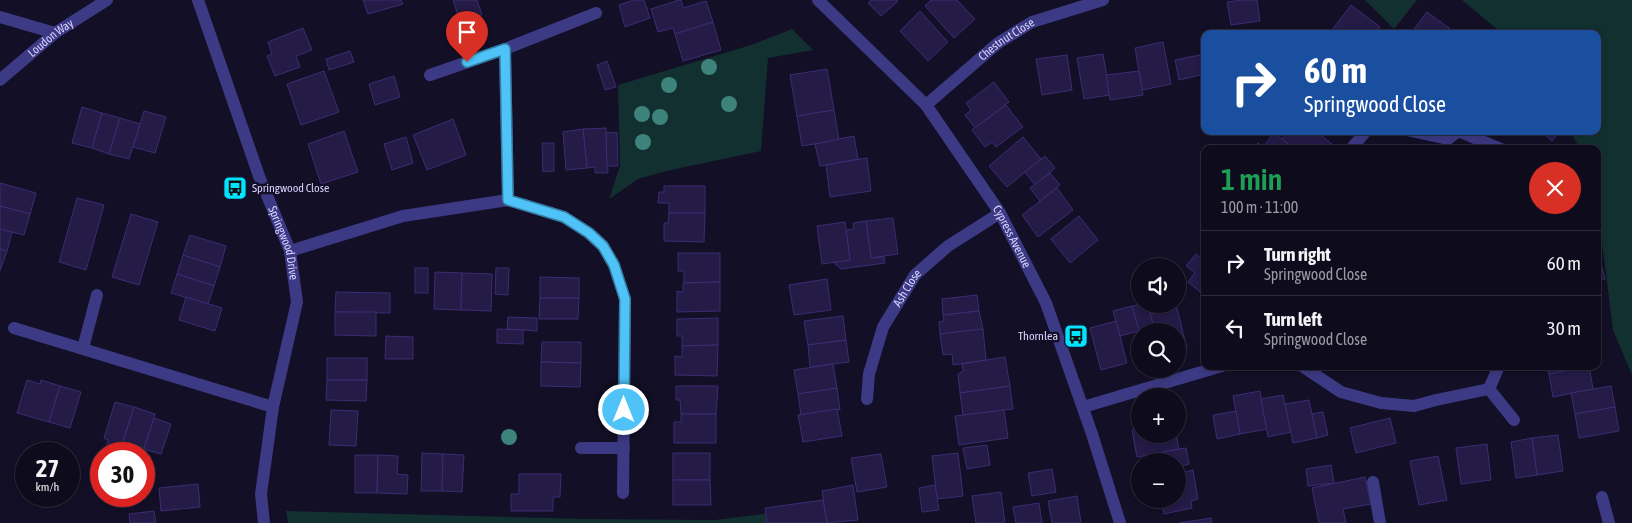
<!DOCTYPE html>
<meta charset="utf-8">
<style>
body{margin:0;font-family:"Asap Condensed",sans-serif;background:#1c1929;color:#f1f3f6;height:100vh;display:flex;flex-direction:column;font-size:19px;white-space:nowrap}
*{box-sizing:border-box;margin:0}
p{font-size:16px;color:#9b9ba3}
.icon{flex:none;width:28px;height:28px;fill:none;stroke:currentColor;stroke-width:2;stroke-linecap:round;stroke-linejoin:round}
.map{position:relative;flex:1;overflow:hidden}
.sheet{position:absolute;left:1201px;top:145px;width:400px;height:225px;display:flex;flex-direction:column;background:#0e0b1c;border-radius:10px;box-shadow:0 2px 8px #0003,0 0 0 1px #2e2b3b}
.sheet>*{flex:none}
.guide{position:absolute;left:1201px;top:30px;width:400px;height:105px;border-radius:10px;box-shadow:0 2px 8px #0003,0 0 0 1px #2e2b3b;background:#1a4fa0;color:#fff;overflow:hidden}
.fabs{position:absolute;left:1131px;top:258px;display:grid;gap:10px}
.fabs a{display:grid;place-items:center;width:55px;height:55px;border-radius:50%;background:#0e0b1c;box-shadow:0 2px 8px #0003,0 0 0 1px #2e2b3b;font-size:25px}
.speed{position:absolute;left:15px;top:442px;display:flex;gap:10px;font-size:25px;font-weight:700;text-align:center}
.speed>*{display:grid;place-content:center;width:65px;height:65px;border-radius:50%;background:#0e0b1c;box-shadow:0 2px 8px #0003,0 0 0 1px #2e2b3b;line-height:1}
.speed small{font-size:12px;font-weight:400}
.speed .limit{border:8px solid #d22;background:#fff;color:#111}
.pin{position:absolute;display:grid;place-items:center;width:42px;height:42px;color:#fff;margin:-51px -21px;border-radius:50% 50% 50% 0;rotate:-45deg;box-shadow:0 0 5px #0007}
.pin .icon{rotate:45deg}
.me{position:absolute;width:55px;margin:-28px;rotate:0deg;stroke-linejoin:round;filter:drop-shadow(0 0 4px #0008)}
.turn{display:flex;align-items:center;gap:18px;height:105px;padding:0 20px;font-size:22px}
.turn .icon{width:65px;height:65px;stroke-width:2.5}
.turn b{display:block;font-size:35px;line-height:42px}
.round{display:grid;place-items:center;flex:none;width:52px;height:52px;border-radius:26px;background:#1c1929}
.headline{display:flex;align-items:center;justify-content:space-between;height:85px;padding:0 20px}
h1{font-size:30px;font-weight:600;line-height:38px;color:#1e9e55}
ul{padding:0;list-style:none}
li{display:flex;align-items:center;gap:15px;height:65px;padding:0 20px;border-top:1px solid #2e2b3b}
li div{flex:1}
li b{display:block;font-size:19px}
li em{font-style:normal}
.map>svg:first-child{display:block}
.green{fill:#12302f}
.building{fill:#241b47;stroke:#3b2d73}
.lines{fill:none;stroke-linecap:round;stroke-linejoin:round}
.minor{stroke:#3d3a85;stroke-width:12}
.tree{fill:#3d827b}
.route-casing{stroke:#337fa1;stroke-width:12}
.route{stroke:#4fc3f7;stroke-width:9}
.labels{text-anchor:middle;stroke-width:5;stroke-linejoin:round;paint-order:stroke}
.street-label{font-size:12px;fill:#d9d4ff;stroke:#130f26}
.poi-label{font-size:12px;fill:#d9d4ff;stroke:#130f26;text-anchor:start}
</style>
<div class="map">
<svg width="1632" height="523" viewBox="0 0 1632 523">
<rect width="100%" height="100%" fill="#130f26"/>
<g class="green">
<polygon points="1365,0 1417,0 1394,29"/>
<polygon points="1462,0 1632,0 1632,375 1613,330 1598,211 1598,149 1580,149 1570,131 1598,131 1598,34 1503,34"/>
<polygon points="792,29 813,50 768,58 761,151 666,171 638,179 609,199 620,166 618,85 751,45"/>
<polygon points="286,511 586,519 715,520 765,514 767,523 288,523"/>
</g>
<g class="building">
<polygon points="363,0 401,0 403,4 368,14"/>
<polygon points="453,0 477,0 482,15 460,22"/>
<polygon points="634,0 644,0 650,18 625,27 619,5"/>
<polygon points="679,0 681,0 683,8 706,1 713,22 675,34 673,28 658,32 651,9"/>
<polygon points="871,0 897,0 898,1 881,16 868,3"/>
<polygon points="931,0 957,0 975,19 954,38 925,6"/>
<polygon points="1241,0 1257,0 1260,21 1231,25 1227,2"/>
<polygon points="1351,5 1380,27 1375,34 1336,34 1332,30"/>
<polygon points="920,11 948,42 928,61 900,31"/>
<polygon points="1427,12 1449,28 1445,34 1410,34"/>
<polygon points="713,22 721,50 683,61 675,34"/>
<polygon points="303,28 312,50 296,56 300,67 275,76 267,56 272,54 268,42"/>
<polygon points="1449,28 1456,34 1445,34"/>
<polygon points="1163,42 1171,84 1142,90 1135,48"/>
<polygon points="350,51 354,62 329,70 326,59"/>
<polygon points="1103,54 1110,95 1084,99 1077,58"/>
<polygon points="1205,54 1205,74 1179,80 1175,60"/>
<polygon points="1067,55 1072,90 1042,95 1036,59"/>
<polygon points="607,61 616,87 605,90 597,65"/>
<polygon points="827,69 834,110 797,116 790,75"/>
<polygon points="324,71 339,112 301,125 287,84"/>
<polygon points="1139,71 1143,95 1110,100 1106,75"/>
<polygon points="394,76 400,97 375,105 369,84"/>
<polygon points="994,82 1009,102 975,128 965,115 971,110 966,103"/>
<polygon points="1006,105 1023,127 996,147 992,142 985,147 972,130"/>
<polygon points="82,107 102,113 92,148 72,143"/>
<polygon points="834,110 839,140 802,146 797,116"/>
<polygon points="144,111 166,117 155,153 133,147"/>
<polygon points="102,113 120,118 109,154 92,148"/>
<polygon points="120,118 140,124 129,159 109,154"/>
<polygon points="453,119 466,155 427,170 413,135"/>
<polygon points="606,128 608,173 595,173 595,167 587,168 583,129"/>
<polygon points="583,129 587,168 566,170 563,132"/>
<polygon points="344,131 358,172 321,184 308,144"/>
<polygon points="1288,131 1316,131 1333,145 1330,149 1293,149 1282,139"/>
<polygon points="1540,131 1560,131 1552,141"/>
<polygon points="617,132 618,166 607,166 606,133"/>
<polygon points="1274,133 1282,139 1293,149 1266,149 1263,147"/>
<polygon points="854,136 858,159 820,166 815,144"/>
<polygon points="406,137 413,163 392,170 384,144"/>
<polygon points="1023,137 1041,159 1007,187 989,166"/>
<polygon points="542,143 554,143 554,171 543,172"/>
<polygon points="1258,143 1263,147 1266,149 1253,149"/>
<polygon points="1045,156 1055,168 1035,185 1025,172"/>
<polygon points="867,158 871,191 830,197 826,165"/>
<polygon points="1050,173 1060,185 1040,201 1030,188"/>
<polygon points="0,183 36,193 30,214 0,206"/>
<polygon points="664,186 705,186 705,213 669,213 669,203 658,203 659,192 664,192"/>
<polygon points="1057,188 1073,210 1038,237 1022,215"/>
<polygon points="77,198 104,205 86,270 59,262"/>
<polygon points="0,206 30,214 24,235 0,229"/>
<polygon points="669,213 705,213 704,242 664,241 664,223 668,223"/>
<polygon points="131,214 158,222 139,285 112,277"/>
<polygon points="1079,216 1098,240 1070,263 1051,239"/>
<polygon points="893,218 898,254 871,258 866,221"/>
<polygon points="866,221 871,258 884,257 885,263 841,269 833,262 850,260 846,230 854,229 853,223"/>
<polygon points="845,222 850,260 822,264 817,226"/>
<polygon points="0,229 12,232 7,251 0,249"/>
<polygon points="190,235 226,246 220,267 183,255"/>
<polygon points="0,249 7,251 0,271"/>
<polygon points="678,253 720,253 720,282 684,283 684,271 678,271"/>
<polygon points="1196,254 1205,261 1205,296 1188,282 1195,273 1186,266"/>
<polygon points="183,255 220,267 214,286 177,274"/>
<polygon points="1599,256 1605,279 1598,281 1598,256"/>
<rect x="415" y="268" width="13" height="25"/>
<polygon points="496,268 509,268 508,295 495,294"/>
<polygon points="435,272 462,273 461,310 434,309"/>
<polygon points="462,273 492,274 491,311 461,310"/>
<polygon points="177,274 214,286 208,304 171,293"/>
<polygon points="540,277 579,278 579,298 540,298"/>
<polygon points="827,279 831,310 794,315 789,285"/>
<polygon points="720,282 720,311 677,312 677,291 683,292 683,283"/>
<polygon points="336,292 390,293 390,313 335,312"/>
<polygon points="977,295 979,311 943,315 942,299"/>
<polygon points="186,297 222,308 215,331 179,320"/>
<polygon points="540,298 579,298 578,319 539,319"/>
<polygon points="1143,304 1148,304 1154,327 1139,331 1132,306"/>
<polygon points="1132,306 1139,331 1120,336 1113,311"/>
<polygon points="1177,308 1187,349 1178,351 1178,331 1155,331 1150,314"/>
<polygon points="979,311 983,329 940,334 939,322 944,321 943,315"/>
<polygon points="335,312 376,312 376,336 335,335"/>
<polygon points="843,316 846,340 808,345 804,321"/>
<polygon points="508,317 537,318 537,331 507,329"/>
<polygon points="718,318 718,345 682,346 682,336 677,336 677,319"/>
<polygon points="1116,321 1127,363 1101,370 1090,328"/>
<polygon points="497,329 523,330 523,344 497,343"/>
<polygon points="983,329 986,360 953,365 952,354 943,355 940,334"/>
<polygon points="386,336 413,337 413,359 385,359"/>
<polygon points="846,340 849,362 810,367 808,345"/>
<polygon points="542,342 581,342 581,363 541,362"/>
<polygon points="718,345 717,376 675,375 675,356 682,357 682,346"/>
<polygon points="1005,357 1010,386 960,393 958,374 963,371 962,364"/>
<rect x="327" y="358" width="40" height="22"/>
<polygon points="541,362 581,363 580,387 541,386"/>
<polygon points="833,364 837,388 798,394 794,370"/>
<polygon points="1547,366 1589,366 1549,374"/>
<polygon points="1589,366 1593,389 1553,397 1549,374"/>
<polygon points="27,380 40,384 41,380 60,386 49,422 17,413"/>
<polygon points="327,380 367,380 366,401 326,400"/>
<polygon points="60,386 81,392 70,428 49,422"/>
<polygon points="676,386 718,386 716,414 681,414 680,400 676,400"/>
<polygon points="1010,386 1013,409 963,415 960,393"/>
<polygon points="1611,386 1615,407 1575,414 1571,393"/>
<polygon points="837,388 840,410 837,409 801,415 798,394"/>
<polygon points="1260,391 1267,429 1240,434 1233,396"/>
<polygon points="1283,395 1291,432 1268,437 1261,399"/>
<polygon points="1309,400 1317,438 1293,443 1285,404"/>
<polygon points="115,402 134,407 119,454 105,451 108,440 104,438"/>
<polygon points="134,407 155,414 154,418 142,454 119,454"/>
<polygon points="1615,407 1619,431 1579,438 1575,414"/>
<polygon points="837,409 842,436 803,442 798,415"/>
<polygon points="331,410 358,411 356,446 329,445"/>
<polygon points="1004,410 1008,438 959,445 955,416"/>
<polygon points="1236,411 1240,434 1217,439 1213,415"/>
<polygon points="1323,412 1328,435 1317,438 1312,414"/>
<polygon points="681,414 716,414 716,443 674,443 674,422 681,422"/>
<polygon points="154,418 171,424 161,454 144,449"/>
<polygon points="1390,418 1396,443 1356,453 1350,428"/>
<polygon points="1140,429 1140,434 1176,434 1179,449 1137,457 1132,430"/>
<polygon points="1558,435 1563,471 1537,475 1532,438"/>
<polygon points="1532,438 1537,475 1516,478 1511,442"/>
<polygon points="1487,444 1491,480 1461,484 1456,448"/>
<polygon points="987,445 990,465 967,469 963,448"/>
<polygon points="1186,448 1189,464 1178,467 1178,461 1165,461 1163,452"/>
<polygon points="422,453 443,454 442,491 421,491"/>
<rect x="673" y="453" width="37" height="27"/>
<polygon points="958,453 963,496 937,499 932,456"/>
<polygon points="443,454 464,455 462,492 442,491"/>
<polygon points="881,454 887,487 857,492 851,458"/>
<polygon points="355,455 378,455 377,493 355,493"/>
<polygon points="378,455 398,456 397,474 408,475 407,494 377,493"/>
<polygon points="1438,456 1447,500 1419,505 1410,461"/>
<polygon points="1331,465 1334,483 1308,486 1306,469"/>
<polygon points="1052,469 1056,492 1032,496 1028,473"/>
<polygon points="1193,470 1198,499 1191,501 1192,508 1164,514 1161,499 1178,499 1178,474"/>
<polygon points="519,474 561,474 560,497 553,497 553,511 511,511 511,494 519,494"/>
<polygon points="1365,477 1371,504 1343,509 1346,523 1319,523 1312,488"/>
<polygon points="673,480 710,480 711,505 673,505"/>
<polygon points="198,484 200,507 161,511 159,488"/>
<polygon points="853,485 858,520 827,523 822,491"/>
<polygon points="935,485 939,510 922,512 919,488"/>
<polygon points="1001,492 1005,523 976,523 972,496"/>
<polygon points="1077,496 1081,523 1052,523 1048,501"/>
<polygon points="823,500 827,523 767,523 765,508"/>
<polygon points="1039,503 1042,523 1016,523 1013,507"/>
<polygon points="154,511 156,523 130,523 129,514"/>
<polygon points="1211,518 1212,523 1179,523"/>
</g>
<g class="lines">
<g class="minor">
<path id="s1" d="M198,0L259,176L290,251L297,302L273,407L261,494L264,523"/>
<path id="s2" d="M818,0L926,105L1000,213L1046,303L1092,434L1120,523"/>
<polyline points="0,17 55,33"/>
<polyline points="505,49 508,200"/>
<polyline points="430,75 505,49 596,13"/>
<path id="s3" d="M0,80L55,33L107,0"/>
<path id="s4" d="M926,105L998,43L1032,22L1103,0"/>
<polyline points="1411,131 1448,139 1458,131"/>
<polyline points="1458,131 1501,149"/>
<polyline points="1351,149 1366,131"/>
<polyline points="290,251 403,216 508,200 564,217 589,233 603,246 614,265 625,299 623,493"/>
<polyline points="14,328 273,407"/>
<polyline points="83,348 97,295"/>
<polyline points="1302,366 1341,392 1381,403 1414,406 1436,400 1489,389"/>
<polyline points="1499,366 1489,389 1514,420"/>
<path id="s5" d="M867,399L869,374L883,327L915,275L948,246L1000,213"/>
<polyline points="1083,407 1222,366"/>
<polyline points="581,448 624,448"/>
<polyline points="1373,482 1380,523"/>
<polyline points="1602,497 1609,523"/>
</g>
</g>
<g class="tree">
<circle cx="709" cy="67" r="8"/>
<circle cx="669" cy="85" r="8"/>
<circle cx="729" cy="104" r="8"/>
<circle cx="642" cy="114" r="8"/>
<circle cx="660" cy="117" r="8"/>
<circle cx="643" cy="142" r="8"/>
<circle cx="509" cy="437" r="8"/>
</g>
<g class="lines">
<g class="route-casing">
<polyline id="route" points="467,62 505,49 508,200 564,217 589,233 603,246 614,265 625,299 624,410"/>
</g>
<use href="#route" class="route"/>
</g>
<defs>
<g id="bus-square" transform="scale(1.25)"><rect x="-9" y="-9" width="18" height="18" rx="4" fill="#00e5ff" stroke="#130f26"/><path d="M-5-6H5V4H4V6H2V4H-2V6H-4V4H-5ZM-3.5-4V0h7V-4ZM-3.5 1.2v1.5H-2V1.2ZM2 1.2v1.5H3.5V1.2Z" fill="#111"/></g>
</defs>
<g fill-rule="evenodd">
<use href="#bus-square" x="235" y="188"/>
<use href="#bus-square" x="1076" y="336"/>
</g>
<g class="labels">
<g class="street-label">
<text dy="4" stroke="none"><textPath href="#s3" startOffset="66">Loudon Way</textPath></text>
<text dy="4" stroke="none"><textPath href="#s4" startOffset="104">Chestnut Close</textPath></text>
<text dy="4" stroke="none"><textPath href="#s2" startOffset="308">Cypress Avenue</textPath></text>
<text dy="4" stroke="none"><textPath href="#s1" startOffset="258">Springwood Drive</textPath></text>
<text dy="4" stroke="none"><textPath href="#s5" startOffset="120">Ash Close</textPath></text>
</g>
<g class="poi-label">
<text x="252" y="192">Springwood Close</text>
<text x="1058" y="340" text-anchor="end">Thornlea</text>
</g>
</g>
</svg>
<div class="fabs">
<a><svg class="icon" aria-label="sound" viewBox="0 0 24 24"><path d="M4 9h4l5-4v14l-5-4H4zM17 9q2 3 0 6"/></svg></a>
<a><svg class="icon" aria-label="search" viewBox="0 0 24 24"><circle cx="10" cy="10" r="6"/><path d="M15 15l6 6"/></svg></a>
<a>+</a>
<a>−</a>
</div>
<div class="speed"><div>27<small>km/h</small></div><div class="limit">30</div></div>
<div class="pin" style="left:467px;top:62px;background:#d93025"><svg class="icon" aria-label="arrive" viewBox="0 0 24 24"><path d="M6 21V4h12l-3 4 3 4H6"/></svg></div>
<svg class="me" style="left:624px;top:410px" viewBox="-20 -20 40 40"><circle r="17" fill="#4fc3f7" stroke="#fff" stroke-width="3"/><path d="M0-11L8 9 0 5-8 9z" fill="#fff"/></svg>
<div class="guide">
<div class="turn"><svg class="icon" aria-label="right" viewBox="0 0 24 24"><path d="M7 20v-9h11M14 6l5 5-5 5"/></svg><div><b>60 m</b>Springwood Close</div></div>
</div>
<section class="sheet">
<div class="headline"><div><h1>1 min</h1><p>100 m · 11:00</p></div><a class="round" style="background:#d93025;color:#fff"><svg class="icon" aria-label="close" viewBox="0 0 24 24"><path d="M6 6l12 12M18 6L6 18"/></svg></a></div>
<ul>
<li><svg class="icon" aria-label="right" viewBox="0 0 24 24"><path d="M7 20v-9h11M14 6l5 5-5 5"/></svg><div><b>Turn right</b><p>Springwood Close</p></div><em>60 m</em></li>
<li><svg class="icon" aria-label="left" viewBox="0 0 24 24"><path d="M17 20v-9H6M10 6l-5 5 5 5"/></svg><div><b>Turn left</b><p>Springwood Close</p></div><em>30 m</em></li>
</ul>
</section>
</div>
